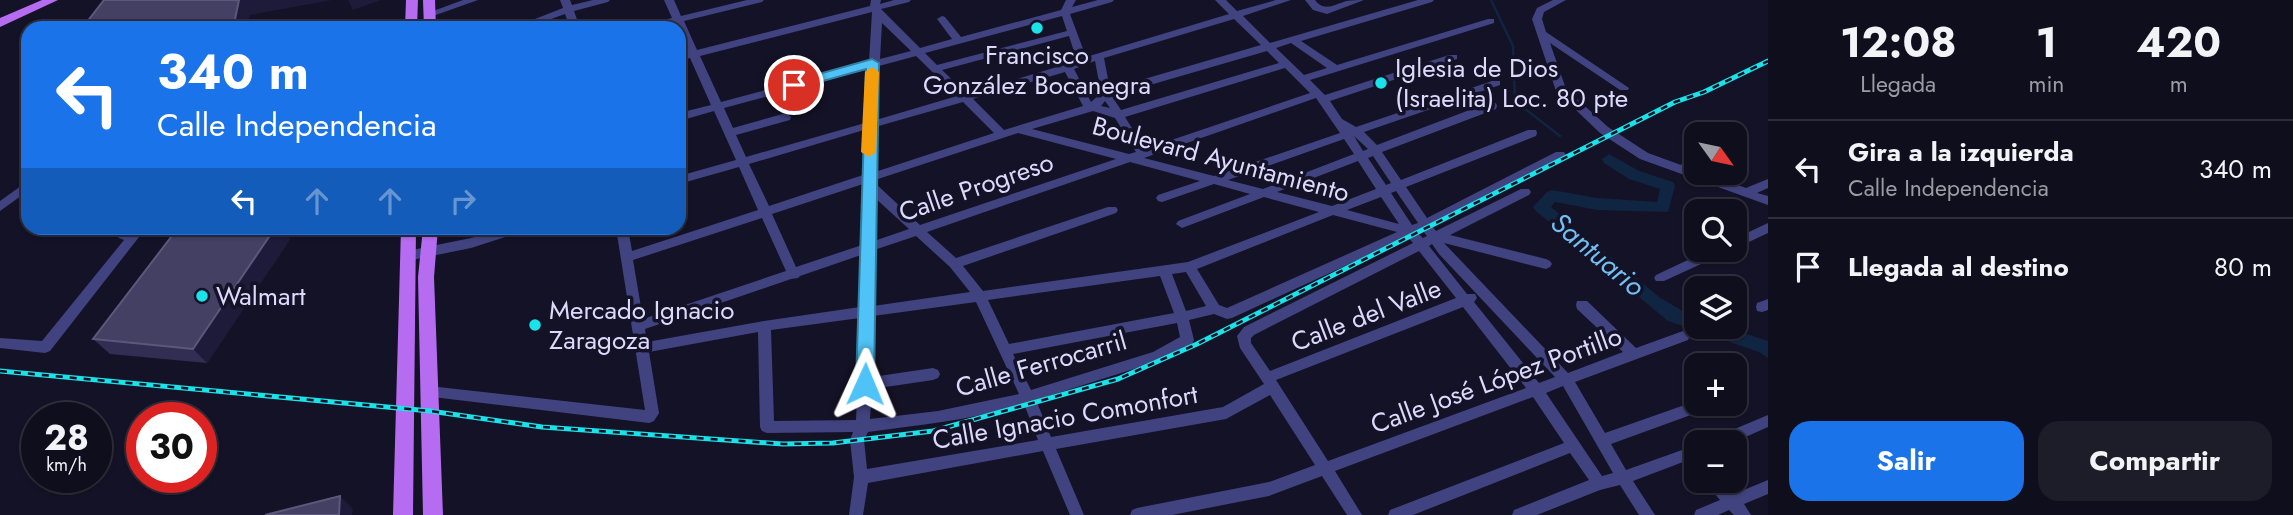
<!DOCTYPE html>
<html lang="es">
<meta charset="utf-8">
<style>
body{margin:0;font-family:Jost,sans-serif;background:#1d1c29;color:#f1f3f6;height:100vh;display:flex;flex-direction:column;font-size:26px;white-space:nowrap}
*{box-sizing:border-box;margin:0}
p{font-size:23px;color:#9b9ca3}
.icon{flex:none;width:38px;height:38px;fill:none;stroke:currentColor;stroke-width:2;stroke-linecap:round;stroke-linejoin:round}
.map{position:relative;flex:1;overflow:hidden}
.drawer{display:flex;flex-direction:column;background:#0f0e1c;width:525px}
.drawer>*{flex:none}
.guide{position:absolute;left:21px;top:21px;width:665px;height:214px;border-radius:21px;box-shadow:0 2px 5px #0004,0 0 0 2px #2f2e3b;background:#1a73e8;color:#fff;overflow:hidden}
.needle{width:46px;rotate:123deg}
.fabs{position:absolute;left:1684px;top:122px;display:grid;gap:14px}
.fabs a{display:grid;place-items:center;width:63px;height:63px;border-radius:14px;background:#0f0e1c;box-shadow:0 2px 5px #0004,0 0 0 2px #2f2e3b;font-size:35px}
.speed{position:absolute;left:21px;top:402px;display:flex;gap:14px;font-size:35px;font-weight:700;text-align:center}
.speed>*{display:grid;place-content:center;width:91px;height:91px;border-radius:50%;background:#0f0e1c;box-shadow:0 2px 5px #0004,0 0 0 2px #2f2e3b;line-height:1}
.speed small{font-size:18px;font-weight:400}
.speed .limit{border:10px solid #d22;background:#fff;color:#111}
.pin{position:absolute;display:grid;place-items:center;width:60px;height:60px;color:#fff;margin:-30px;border:4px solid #fff;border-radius:50%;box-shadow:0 2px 7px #0007}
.me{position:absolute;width:77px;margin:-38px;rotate:1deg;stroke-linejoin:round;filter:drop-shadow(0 0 5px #0008)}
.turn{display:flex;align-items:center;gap:24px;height:147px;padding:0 21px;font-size:32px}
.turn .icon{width:91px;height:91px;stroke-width:2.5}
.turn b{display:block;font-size:49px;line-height:60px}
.lanes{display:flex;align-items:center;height:66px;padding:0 21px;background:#0003;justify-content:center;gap:35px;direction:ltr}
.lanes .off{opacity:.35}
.eta{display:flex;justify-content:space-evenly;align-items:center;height:119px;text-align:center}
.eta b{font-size:42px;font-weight:700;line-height:49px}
.action{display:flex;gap:14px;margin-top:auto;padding:14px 21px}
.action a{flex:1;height:80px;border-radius:21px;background:#1a73e8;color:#fff;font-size:28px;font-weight:700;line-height:80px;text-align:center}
.action a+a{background:#1d1c29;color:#f1f3f6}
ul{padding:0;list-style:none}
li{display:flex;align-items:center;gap:21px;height:98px;padding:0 21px;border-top:2px solid #2f2e3b}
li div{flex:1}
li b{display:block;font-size:26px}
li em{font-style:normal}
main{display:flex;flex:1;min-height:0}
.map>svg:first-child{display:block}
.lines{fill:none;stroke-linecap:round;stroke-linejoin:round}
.stream{stroke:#102541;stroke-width:2.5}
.river{fill:#102541;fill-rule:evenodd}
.minor{fill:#414380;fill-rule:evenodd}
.major{fill:#b66cf1;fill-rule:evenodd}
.rail-casing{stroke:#19e3e9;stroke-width:5}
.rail{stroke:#141226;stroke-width:2.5;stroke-dasharray:7;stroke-linecap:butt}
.wall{fill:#322d52}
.shaded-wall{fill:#1e1a39}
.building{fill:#444064;stroke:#5c587c;stroke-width:2}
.route{fill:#4fc3f7;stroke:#337fa1;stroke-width:2}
.slow{fill:#f59e0b}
.poi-dot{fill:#19e3e9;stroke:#141226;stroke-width:2.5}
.labels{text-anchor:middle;stroke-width:7;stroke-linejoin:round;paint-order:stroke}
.poi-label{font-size:26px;fill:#dcdafc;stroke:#141226;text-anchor:start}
.street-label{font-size:26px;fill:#dcdafc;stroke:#141226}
.water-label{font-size:28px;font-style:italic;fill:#72bff2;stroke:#141226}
</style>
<main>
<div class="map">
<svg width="1768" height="515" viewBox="0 0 1768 515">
<rect width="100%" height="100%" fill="#141226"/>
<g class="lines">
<polyline class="stream" points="1491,0 1513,46 1515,101 1560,136"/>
<polygon class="river" points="1609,154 1639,171 1673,182 1675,186 1668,212 1597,210 1555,202 1551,207 1659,297 1696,319 1696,327 1725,327 1768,341 1768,358 1759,352 1668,321 1536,211 1533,207 1547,192 1552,190 1597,198 1657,202 1660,189 1629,179 1604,163 1602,159"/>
<g class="minor">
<polygon points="463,0 478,0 433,16 427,16 425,14"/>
<polygon points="560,0 570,0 572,5 593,0 610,0 608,2 574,11 580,28 570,28 565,14 526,28 512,28 563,8"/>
<path d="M664,0H674L681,16L747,0H764L762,2L684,21L697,50L870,6L871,0H881L880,4L894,0H911L909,2L881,9L920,48L952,39L937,19L942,16L945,17L961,37L1061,10L1066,0H1076L1072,7L1098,0H1114L1112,2L1070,14L1086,57L1229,14L1215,0H1226L1237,11L1276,0H1291L1243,16L1270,43L1418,0H1434L1432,2L1301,41L1337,65L1488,19H1494V23L1310,80L1325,95L1449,55H1457V59L1330,101L1342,119L1356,127L1492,81H1500V85L1364,132L1377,145L1488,103H1496L1497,106L1496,109L1382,152L1401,180L1528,130H1536L1537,133L1536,136L1406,187L1427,218L1556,152H1564L1566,155L1564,158L1432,226L1436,231L1521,189H1529L1531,192L1529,195L1450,235L1546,259L1550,261L1552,264L1550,267L1546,269L1444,243L1568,373L1623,352L1577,309L1576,305L1577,301H1587L1636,348L1683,331L1688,332L1690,336L1688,340L1575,382L1605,433L1696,401V404H1712L1710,408L1611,444L1626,470L1696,445V471L1683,462L1633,481L1655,515H1639L1620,485L1600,490L1537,515H1512L1514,510L1589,480L1570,453L1413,515H1388L1390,510L1564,443L1533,397L1335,471L1362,515H1347L1322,476L1269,496L1172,515H1130L1132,510L1137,508L1269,482L1315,465L1270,395L1226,419L1056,449L1084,515H1070L1043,451L868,483L863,515H849L854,477L850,440L853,432L767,433L762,431L760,427L758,332L649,352L659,413L654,421L649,423L424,396L422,392L424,388L429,386L645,410L616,228H628L632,251L758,210L739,167L679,184V176L736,160L714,111L679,121V113L711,105L690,58L679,61V55L688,52L679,33V28H677L675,23L656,28H638L640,26L672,18ZM872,12L869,62L721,102L700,56ZM1062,16L1067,31L937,65L925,53ZM1234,19L1261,45L1110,89L1104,58ZM882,23L911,51L880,59ZM1069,36L1077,61L967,94L942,70ZM1291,43L1327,68L1304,75L1276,48ZM1267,51L1279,63L1121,110L1112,96ZM916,56L957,96L876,120L879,66ZM1095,61L1101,93L1091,102L1074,69ZM1285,68L1310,93L1145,149L1125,117ZM869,69L865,123L746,157L736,135L790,120L791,117L786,113L733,128L724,108ZM1065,72L1083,106L1004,130L973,99ZM1316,98L1340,133L1214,176L1144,158ZM1105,101L1110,108L1101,106ZM963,102L994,133L875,172V127ZM1093,111L1115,118L1136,152L1129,154L1032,129ZM864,130L863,175L769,206L749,164ZM1018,133L1116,159L920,225L875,183V180ZM1354,136L1368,149L1363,151ZM1344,139L1354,154L1263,189L1228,180ZM1373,156L1391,183L1386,185L1368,158ZM1358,161L1376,189L1332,206L1277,192ZM1130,162L1200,181L1158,195L1156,198L1158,201L1162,202L1214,184L1250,194L1178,221L1176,224L1182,228L1264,197L1319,212L1188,262L983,291L963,266L1116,213L1118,210L1116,207H1108L956,258L927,232ZM863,184L862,245L796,267L772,214ZM1396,191L1418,223L1412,225L1391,193ZM874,197L909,229L874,241ZM1381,197L1399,224L1347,210ZM1333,215L1397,232L1227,308L1219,305L1197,269ZM762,218L786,271L643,319L633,260ZM1423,231L1427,236L1423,238L1418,233ZM916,236L950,267L970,292L873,306L874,250ZM1408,237L1413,243L1244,327L1237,336L1240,348L1264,384L1223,407L1051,437L1036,400L1162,360L1192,344L1194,340L1189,320L1214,314L1227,319L1232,318ZM1432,244L1439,254L1555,377L1539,383L1474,302L1477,298L1475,294H1467L1429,246ZM1419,251L1456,298L1270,371L1251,343V338L1254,335ZM861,255L860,307L764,321L647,342L645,329L791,279L798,278L800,276ZM1186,272L1206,306L1186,311L1172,274ZM1160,276L1174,313L1009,344L988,300ZM976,302L1019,394L938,411L870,419L872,389L933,380L938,378L940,374L938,370L933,368L872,377L873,316ZM1463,307L1526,388L1328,461L1276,380ZM860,318L856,420L774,421L771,330ZM1177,323L1180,337L1153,352L1031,390L1013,354ZM1563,386L1613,473L1602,476L1546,393ZM1024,404L1038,440L867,469L864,440L868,432C920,425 973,420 1024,404Z"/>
<path d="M1305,0H1315C1324,12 1334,5 1346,1C1352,0 1358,0 1364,0L1327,14L1313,10Z"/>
<polygon points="1553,0 1566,0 1544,12 1542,19 1546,32 1629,88 1628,90 1620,90 1550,43 1566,89 1608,127 1648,153 1681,165 1692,147 1696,146 1696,160 1691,169 1696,170 1696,173 1704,173 1746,188 1768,179 1768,188 1757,193 1768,196 1768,205 1640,159 1600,133 1556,91 1532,19 1537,8"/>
<path d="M411,18L416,21C408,28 397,28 386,28Z"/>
<polygon points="1708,127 1713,131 1711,135 1700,135 1704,128"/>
<polygon points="28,181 28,191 0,211 0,201"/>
<polygon points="1768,223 1768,233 1734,249 1734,239"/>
<polygon points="110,228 123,228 130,232 134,228 146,228 50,351 45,353 0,348 0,338 42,341 124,240 119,238"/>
<polygon points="507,228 526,228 524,231 471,248 407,261 403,259 401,256 403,253 407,251 471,238"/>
<polygon points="1709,250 1727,250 1725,253 1664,281 1656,281 1654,278 1656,275"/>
<polygon points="1768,299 1768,310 1762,312 1757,311 1756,307 1757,303"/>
<polygon points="1738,386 1743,388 1745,392 1743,396 1734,400 1734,387"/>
<polygon points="1768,415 1768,427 1732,443 1709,443 1711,439"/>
<polygon points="1768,480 1768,494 1744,504 1751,515 1734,515 1729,510 1718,515 1694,515 1696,510 1720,500 1704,481 1721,481 1734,494"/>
</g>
<g class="major">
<polygon points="42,0 58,0 0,27 0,18"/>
<polygon points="406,0 418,0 417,28 405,28"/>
<polygon points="423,0 435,0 436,28 424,28"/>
<polygon points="401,228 416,228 413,515 393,515"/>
<polygon points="423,228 438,228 434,277 443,515 423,515 418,277"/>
</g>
<g class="rail-casing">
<polyline id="rail" points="0,371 430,411 542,427 783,444 833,443 933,431 1118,379 1197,344 1675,102 1704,92 1768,61"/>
</g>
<use href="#rail" class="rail"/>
</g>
<polygon class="wall" points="290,239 207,363 110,354 93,339"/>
<g class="shaded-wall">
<polygon points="239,0 332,0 250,15 247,28 223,28"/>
<polygon points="348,0 381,0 353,10"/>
<polygon points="275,228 281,228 290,239 207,363 193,349"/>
<polygon points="340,496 353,509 352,515 339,515"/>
</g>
<g class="building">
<polygon points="104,0 239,0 234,24 223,28 93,28 87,22"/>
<polygon points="178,228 275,228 193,349 93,339"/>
<polygon points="340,496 339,515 265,515"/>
</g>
<polygon class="route" points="872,59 879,63 874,384 871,390 865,392 859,390 856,384 866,69 794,89 788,85 790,82"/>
<polygon class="slow" points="872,67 879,72 876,152 869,157 861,152 865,72"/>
<g class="poi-dot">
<circle cx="1037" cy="28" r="7"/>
<circle cx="1381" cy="83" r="7"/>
<circle cx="202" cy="296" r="7"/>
<circle cx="535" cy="325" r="7"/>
</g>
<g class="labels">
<g class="poi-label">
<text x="1037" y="64" text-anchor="middle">Francisco<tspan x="1037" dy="30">González Bocanegra</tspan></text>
<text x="1395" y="77">Iglesia de Dios<tspan x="1395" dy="30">(Israelita) Loc. 80 pte</tspan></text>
<text x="216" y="305">Walmart</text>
<text x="549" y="319">Mercado Ignacio<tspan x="549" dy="30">Zaragoza</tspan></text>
</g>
<g class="street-label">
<text transform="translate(1221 159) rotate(15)" y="9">Boulevard Ayuntamiento</text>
<text transform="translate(976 187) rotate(-19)" y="9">Calle Progreso</text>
<text transform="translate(1366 315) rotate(-21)" y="9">Calle del Valle</text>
<text transform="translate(1041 364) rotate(-16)" y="9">Calle Ferrocarril</text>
<text transform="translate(1496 380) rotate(-20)" y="9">Calle José López Portillo</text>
<text transform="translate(1065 417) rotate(-10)" y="9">Calle Ignacio Comonfort</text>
</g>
<g class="water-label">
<text transform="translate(1598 254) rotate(40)" y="10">Santuario</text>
</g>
</g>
</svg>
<div class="fabs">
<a><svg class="needle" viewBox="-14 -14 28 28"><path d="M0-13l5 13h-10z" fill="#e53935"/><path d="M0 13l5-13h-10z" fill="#9b9ca3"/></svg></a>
<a><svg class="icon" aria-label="search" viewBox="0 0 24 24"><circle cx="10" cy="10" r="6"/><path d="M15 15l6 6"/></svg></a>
<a><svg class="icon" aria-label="layers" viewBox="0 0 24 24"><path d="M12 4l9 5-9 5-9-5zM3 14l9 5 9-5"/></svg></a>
<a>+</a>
<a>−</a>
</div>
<div class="speed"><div>28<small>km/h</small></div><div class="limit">30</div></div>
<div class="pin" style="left:794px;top:85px;background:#d93025"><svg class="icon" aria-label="arrive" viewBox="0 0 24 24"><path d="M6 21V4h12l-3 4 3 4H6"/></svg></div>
<svg class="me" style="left:865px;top:384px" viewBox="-20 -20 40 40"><path d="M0-17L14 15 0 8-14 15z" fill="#4fc3f7" stroke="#fff" stroke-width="4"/></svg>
<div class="guide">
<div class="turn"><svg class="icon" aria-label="left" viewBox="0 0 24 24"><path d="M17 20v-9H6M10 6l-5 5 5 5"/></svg><div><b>340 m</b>Calle Independencia</div></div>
<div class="lanes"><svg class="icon" aria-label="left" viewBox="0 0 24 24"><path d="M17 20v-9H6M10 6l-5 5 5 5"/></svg><svg class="icon off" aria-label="ahead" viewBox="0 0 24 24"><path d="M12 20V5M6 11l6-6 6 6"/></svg><svg class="icon off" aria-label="ahead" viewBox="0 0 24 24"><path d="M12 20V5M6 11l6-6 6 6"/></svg><svg class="icon off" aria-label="right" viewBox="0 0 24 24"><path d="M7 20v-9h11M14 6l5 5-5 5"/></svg></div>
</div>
</div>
<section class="drawer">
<div class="eta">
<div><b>12:08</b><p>Llegada</p></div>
<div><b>1</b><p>min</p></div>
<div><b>420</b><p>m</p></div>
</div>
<ul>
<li><svg class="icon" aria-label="left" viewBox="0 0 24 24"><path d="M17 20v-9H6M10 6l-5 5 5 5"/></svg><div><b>Gira a la izquierda</b><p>Calle Independencia</p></div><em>340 m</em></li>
<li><svg class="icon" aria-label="arrive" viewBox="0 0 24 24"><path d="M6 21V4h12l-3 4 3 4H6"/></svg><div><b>Llegada al destino</b></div><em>80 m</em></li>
</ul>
<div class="action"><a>Salir</a><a>Compartir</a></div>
</section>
</main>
